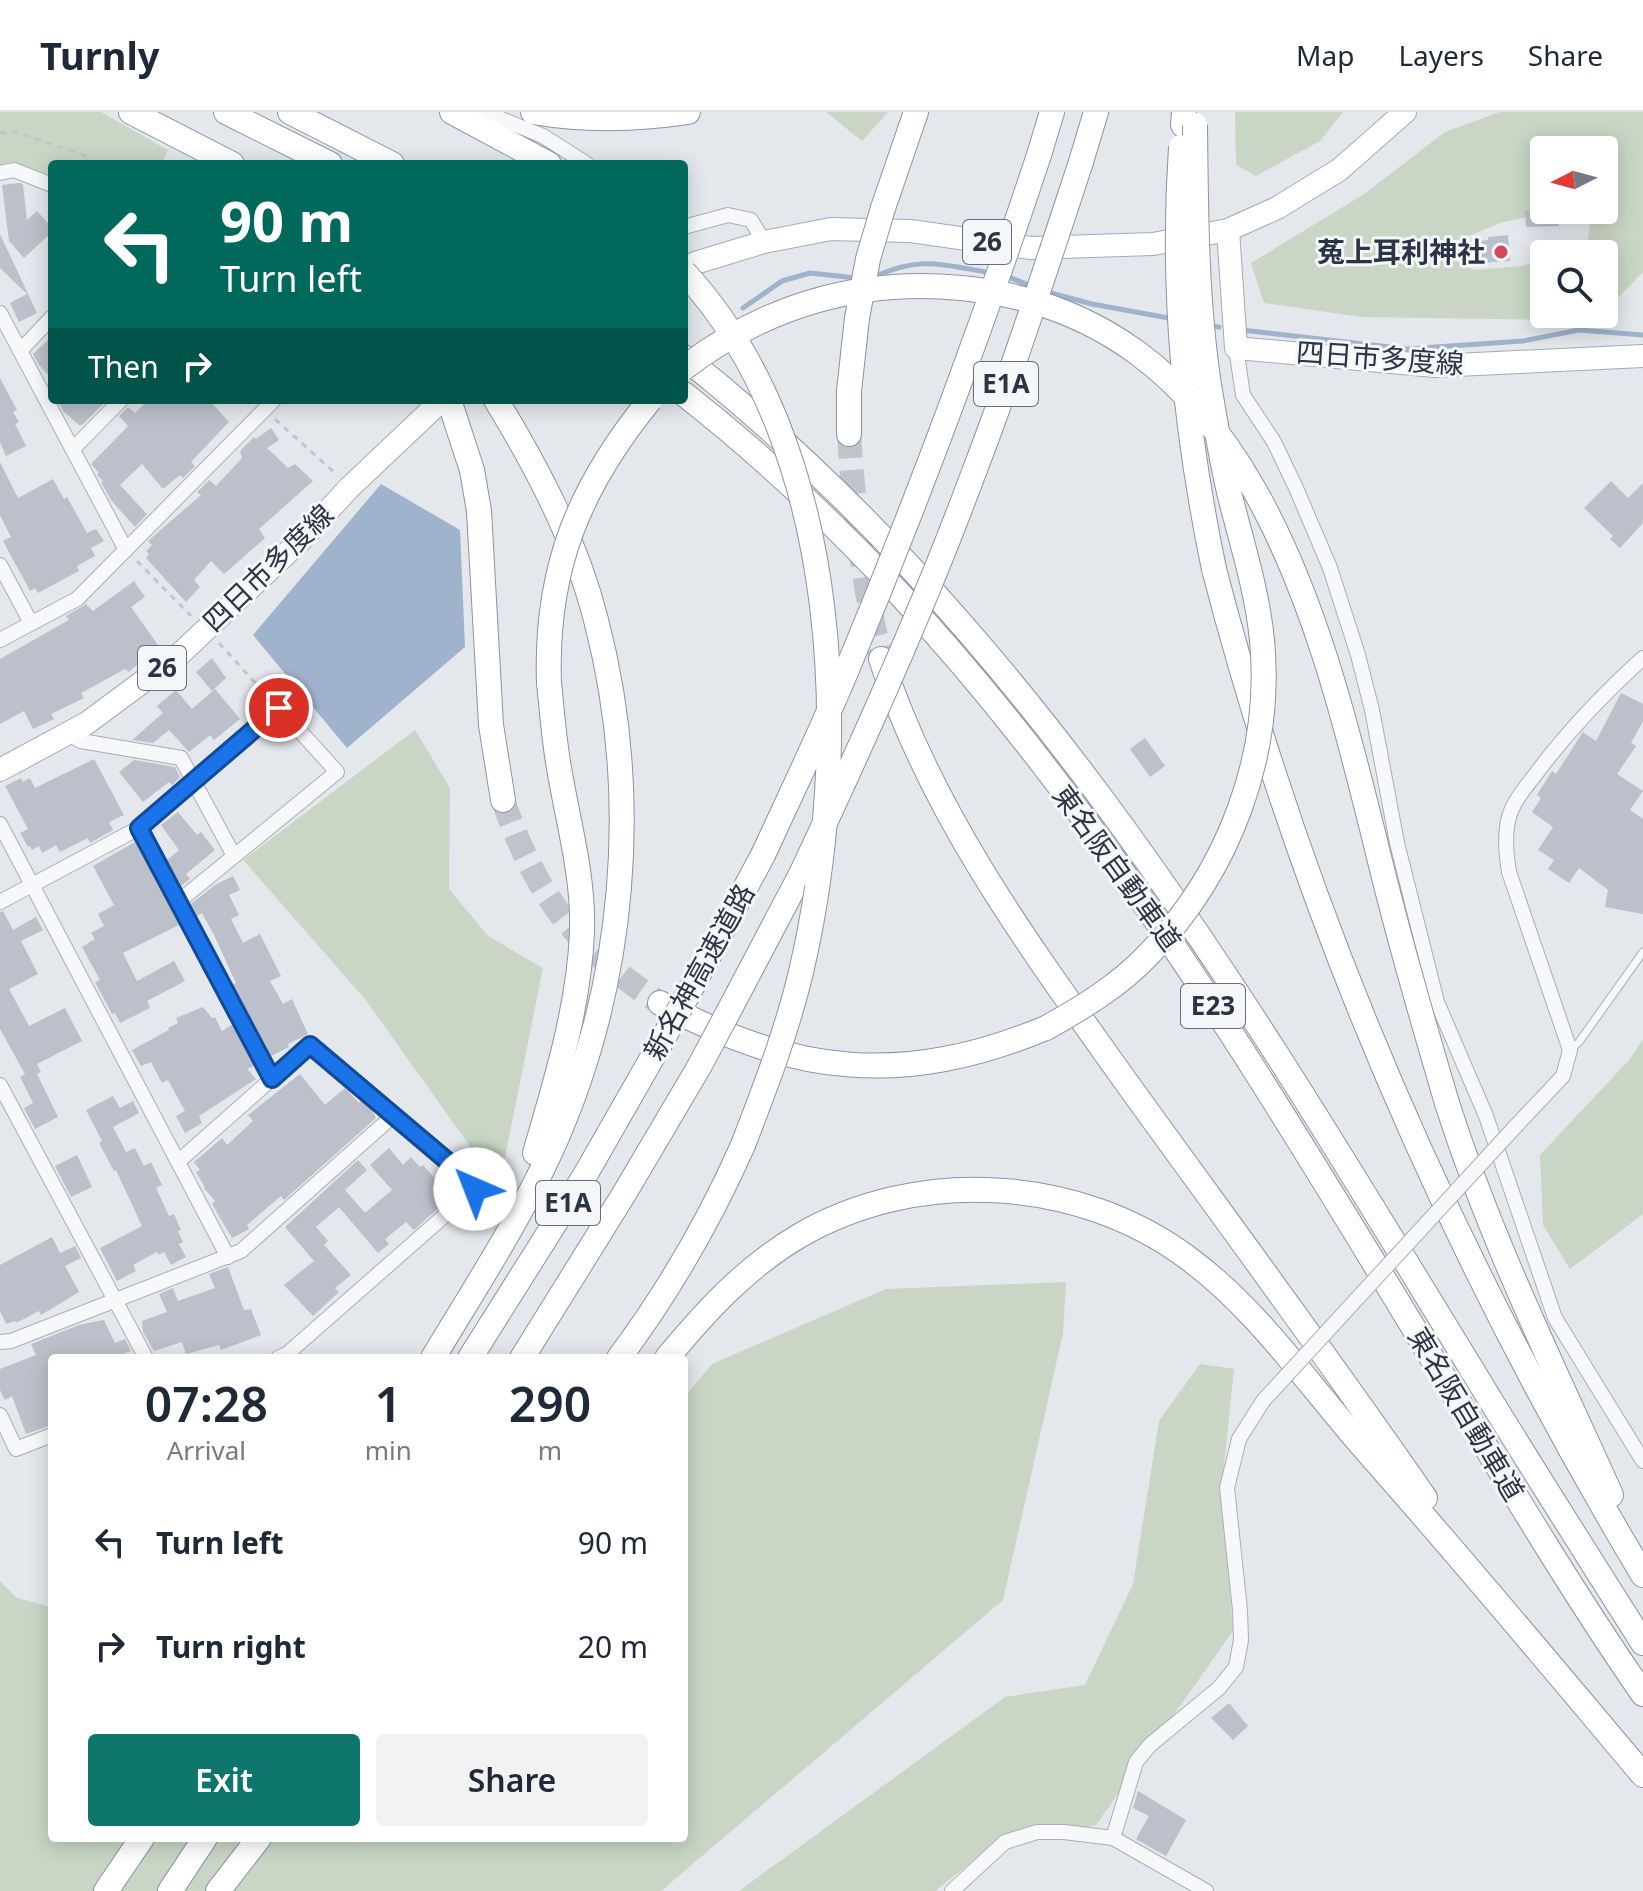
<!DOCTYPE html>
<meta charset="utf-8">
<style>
body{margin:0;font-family:"Noto Sans","Noto Sans JP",sans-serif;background:#f2f2f3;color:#1f2937;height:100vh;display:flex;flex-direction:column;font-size:30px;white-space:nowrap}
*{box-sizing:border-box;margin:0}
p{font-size:26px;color:#747a83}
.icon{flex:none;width:44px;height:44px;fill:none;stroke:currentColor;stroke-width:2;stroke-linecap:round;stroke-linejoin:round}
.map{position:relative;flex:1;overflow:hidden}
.sheet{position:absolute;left:48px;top:1242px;width:640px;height:488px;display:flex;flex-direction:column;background:#fff;border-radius:8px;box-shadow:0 4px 20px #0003}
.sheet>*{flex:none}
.guide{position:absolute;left:48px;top:48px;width:640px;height:244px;border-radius:8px;box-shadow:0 4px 20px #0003;background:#00695c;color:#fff;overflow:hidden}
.needle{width:52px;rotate:264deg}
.buttons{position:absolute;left:1530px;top:24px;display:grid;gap:16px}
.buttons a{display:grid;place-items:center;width:88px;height:88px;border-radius:8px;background:#fff;box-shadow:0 4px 20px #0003;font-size:40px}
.pin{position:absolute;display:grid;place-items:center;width:68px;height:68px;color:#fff;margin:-34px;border:4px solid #fff;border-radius:50%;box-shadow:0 2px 8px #0007}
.me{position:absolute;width:88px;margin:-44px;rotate:316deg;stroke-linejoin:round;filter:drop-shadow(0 0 6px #0008)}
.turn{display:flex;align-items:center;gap:28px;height:168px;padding:0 40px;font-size:36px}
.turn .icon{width:104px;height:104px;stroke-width:2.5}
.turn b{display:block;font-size:56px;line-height:68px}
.then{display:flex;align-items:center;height:76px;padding:0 40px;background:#0003;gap:16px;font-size:30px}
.eta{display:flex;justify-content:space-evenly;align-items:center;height:136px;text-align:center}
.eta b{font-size:48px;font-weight:600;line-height:56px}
.button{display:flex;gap:16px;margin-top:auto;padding:16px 40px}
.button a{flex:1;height:92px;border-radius:8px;background:#0f766e;color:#fff;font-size:32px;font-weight:600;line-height:92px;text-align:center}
.button a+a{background:#f2f2f3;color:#1f2937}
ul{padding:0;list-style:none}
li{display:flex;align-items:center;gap:24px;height:104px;padding:0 40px}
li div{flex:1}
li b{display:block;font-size:30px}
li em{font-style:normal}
header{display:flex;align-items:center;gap:48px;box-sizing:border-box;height:112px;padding:0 40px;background:#fff;border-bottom:2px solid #e0e1e3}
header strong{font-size:38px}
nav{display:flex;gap:44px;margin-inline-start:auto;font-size:28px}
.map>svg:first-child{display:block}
.green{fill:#c9d6c5;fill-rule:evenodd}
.water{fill:#9fb4cc}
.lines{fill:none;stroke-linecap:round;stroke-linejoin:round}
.stream{stroke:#9fb4cc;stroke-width:5}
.building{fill:#bbc0ca}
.motorway-tunnel{stroke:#bfc3cb;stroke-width:24;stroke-dasharray:24 12;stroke-linecap:butt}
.service-casing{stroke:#a9aeb7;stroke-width:9}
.minor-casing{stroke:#a9aeb7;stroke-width:16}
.primary-casing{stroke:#a3abb8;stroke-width:24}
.motorway-casing{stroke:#8b94a3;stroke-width:26}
.path{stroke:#c2c5cb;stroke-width:3;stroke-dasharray:6 6;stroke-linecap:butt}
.service{stroke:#f7f8fa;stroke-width:7}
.minor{stroke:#f7f8fa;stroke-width:14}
.primary{stroke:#fff;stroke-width:22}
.motorway{stroke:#fff;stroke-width:24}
.minor-bridge-casing{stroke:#a9aeb7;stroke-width:16;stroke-linecap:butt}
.motorway-bridge-casing{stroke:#8b94a3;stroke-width:26;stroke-linecap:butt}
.minor-bridge{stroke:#f7f8fa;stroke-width:14}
.motorway-bridge{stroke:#fff;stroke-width:24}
.route-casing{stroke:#114b97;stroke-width:20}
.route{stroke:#1a73e8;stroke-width:14}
.poi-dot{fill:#d1495b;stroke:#f4f6f9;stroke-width:3}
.labels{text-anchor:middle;stroke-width:6;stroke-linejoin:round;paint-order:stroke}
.shield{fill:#f4f6f9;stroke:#676e7b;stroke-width:2}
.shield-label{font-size:26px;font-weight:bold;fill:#2b3445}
.poi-label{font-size:28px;font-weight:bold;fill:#2b3445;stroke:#f4f6f9;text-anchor:end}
.street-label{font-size:28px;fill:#2b3445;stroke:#f4f6f9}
</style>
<header>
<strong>Turnly</strong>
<nav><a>Map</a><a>Layers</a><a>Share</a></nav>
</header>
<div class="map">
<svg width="1643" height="1779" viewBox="0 0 1643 1779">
<rect width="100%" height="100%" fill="#e4e7ec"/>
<g class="green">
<polygon points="0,0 101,0 168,38 161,52 52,52 52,64 18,51 0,54"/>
<polygon points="826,0 888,0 862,29"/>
<polygon points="1235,0 1343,0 1320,29 1256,64 1236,53"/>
<path d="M1500,0H1643V160L1604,200V142H1567L1587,134L1590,112L1545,102L1503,110L1456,129L1451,146L1474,158L1521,154L1544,148V202H1602L1600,204L1554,208L1361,205L1264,191L1251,151L1364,82L1445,20ZM1544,38H1604V98H1544Z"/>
<polygon points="415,618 450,676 449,777 488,824 543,856 499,1075 365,887 243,748"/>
<polygon points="1643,927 1643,1102 1570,1157 1543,1113 1540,1043 1630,947"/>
<polygon points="1066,1170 1063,1221 1003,1488 661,1779 0,1779 0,1469 17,1486 51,1495 50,1451 52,1454 52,1726 684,1726 684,1286 712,1252 886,1177"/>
<polygon points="1200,1252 1234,1257 1222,1374 1233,1519 1096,1713 991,1735 935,1779 739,1779 1005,1585 1085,1573 1133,1472 1159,1309"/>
</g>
<polygon class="water" points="381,372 460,418 465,535 347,636 253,523"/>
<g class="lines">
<g class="stream">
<polyline points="1006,164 1034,175"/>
<path d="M874,165C921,143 943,153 992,161"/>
<polyline points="1047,180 1092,192 1174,207"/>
<polyline points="743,196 782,169 810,161 856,166"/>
<polyline points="1207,213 1219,215"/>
<polyline points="1242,218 1407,237 1523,229 1579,218 1643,223"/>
</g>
</g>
<g class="building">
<polygon points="19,71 23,72 27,108 37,99 52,116 52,120 24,146 9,129 2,73"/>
<polygon points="1544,97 1558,98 1559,114 1526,115 1525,99"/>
<polygon points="0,122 37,201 19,210 10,191 27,182 0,156"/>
<polygon points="1508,123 1510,149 1480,151 1478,129 1488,128 1488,125"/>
<polygon points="52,224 52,267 39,253 33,242"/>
<polygon points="0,266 17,298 13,300 19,310 15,312 26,334 6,344 0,330"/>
<polygon points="58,288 107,288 82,313 79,313 63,299"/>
<polygon points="148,288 209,288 229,310 191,350 195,354 183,366 180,363 163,377 142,352 120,373 147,402 135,415 111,388 101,370 103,369 97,363 99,361 91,352 128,314 119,304 128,295 135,301"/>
<polygon points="271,316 279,328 267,336 288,356 295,352 313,369 259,417 265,426 224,462 211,449 194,468 200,475 186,490 146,446 149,442 146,439 152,433 148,429 201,383 197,380 209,368 216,374 242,346 240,339 254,325 256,327"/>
<polygon points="0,350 18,386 53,367 64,387 67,385 87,421 96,417 104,429 91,436 95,444 77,454 79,459 38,481 35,476 30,479 3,429 11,425 0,403"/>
<polygon points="1611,369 1628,386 1643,371 1643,411 1620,436 1610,427 1613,424 1584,396"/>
<polygon points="134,469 145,485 131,495 158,533 129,560 125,557 81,581 84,586 51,602 54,607 33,617 24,599 0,612 0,547 69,508 66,504 86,492 93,499"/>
<polygon points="212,546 226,566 212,579 196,560"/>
<polygon points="215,577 240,607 214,628 210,623 189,640 169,618 153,631 132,628 163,601 157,594 176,578 192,597"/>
<polygon points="1621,581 1643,592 1643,609 1631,631 1636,634 1617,662 1643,679 1630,698 1643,707 1643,802 1605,795 1608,778 1579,756 1569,771 1548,757 1554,748 1538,738 1553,715 1532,700 1541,686 1537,683 1552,659 1556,662 1583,620 1596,629"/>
<polygon points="1145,626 1165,654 1150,665 1130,637"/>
<polygon points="94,647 124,703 109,710 113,718 90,731 88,726 60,740 56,733 42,741 39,734 32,738 30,734 28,735 20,721 28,717 5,674 21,666 23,670 30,666 35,676"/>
<polygon points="134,648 175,655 180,665 172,673 169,670 143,690 119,660"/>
<polygon points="178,700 197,723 201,720 215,738 186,762 190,767 181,774 167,748 179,738 161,713"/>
<polygon points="135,730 179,813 123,841 137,869 174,849 185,869 147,889 150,896 120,911 115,901 112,902 95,870 100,868 82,835 95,827 91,821 104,814 98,802 114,793 93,754"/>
<polygon points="233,764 240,778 229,783 239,803 231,807 243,831 260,822 281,864 270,869 283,892 292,887 308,922 288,932 289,935 271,944 233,872 236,871 214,823 202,801 197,804 191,792 215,773"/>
<polygon points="3,799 13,818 36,805 43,818 21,829 38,862 9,877 29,914 65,896 82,929 37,952 41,960 37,962 58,1005 35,1017 24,996 33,991 20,965 25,962 0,917 0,800"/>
<polygon points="203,895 212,906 215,905 222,919 232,913 254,954 247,957 256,967 199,1004 202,1011 185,1021 176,1004 185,999 168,968 162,971 151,950 141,954 132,938 169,918 168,916 178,911 176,906"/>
<polygon points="300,962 325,993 345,976 359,991 361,989 371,997 376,1006 284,1088 281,1084 247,1113 249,1117 232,1126 212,1092 215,1089 204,1076 205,1075 196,1060 200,1058 194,1050 222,1026 227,1033 253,1009 248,1003"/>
<polygon points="113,984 120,996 133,989 139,1001 113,1015 126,1040 135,1036 144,1054 151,1050 162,1073 156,1076 169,1104 174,1102 181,1118 178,1119 183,1130 179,1132 186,1145 171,1153 164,1140 159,1143 157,1140 133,1153 136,1159 117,1169 100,1136 142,1114 116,1058 114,1059 99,1031 102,1029 86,998"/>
<polygon points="389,1036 403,1053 411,1045 420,1055 423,1053 439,1071 434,1076 445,1090 414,1118 406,1110 385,1127 389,1132 378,1141 339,1095 316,1115 328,1129 324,1133 351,1163 335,1176 339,1180 313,1204 284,1173 314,1149 285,1115 358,1048 367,1058 345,1078 365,1101 392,1078 370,1053"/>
<polygon points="77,1043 92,1075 71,1085 55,1054"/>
<polygon points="52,1125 60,1141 75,1134 81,1146 65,1154 79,1180 41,1203 39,1199 16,1211 15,1209 6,1212 0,1199 0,1153"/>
<polygon points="228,1155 244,1198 251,1197 261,1223 221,1238 219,1233 186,1242 182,1230 154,1239 143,1220 142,1209 167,1200 159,1182 173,1176 178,1189 215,1176 209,1162"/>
<polygon points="104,1208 115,1231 125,1227 131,1239 113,1246 52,1246 52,1313 26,1322 12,1284 5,1288 0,1278 0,1257 36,1243 31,1232 79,1213"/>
<polygon points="1229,1591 1248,1614 1233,1628 1211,1606"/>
<polygon points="1138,1679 1186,1708 1166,1744 1136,1727 1149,1704 1133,1696"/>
</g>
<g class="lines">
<g class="motorway-tunnel">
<path d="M849,322C854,399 863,472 881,547"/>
<path d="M503,688C535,782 576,836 660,891"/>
</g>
<g class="service-casing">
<polyline id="service" points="1570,938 1579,930 1643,840"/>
</g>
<g class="minor-casing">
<g id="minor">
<polyline points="484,0 543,24 587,52"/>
<polyline points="0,61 14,58 52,73"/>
<polyline points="684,115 728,103 751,108 764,130"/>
<polyline points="0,201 126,438"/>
<polyline points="1236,236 1243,283 1274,330 1296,376 1330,456 1358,543 1372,598 1397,731 1437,890 1486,1004 1555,1206 1643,1349"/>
<polyline points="20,239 52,205"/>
<polyline points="73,337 121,288"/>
<polyline points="0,453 31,511"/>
<polyline points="0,528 77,487 274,288"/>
<polyline points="68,622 81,629 181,646 234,744"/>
<polyline points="0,712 228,1145"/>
<polyline points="139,716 272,967"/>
<polyline points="0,790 139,716 279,596 337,660 178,790"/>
<polyline points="0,973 146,1246"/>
<path d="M1514,1016L1563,964L1570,938L1509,760C1506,742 1504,723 1509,705C1513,690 1525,676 1535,663C1567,620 1603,582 1643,546"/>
<polyline points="179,1049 310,933 465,1064 475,1077 287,1242 278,1246"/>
<polyline points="0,1230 11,1229 241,1139 394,1003"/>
<polyline points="0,1303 16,1337 52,1323"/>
<polyline points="1113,1726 1136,1650 1150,1633 1219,1576 1236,1555 1241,1528 1240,1498 1227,1376 1239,1327 1263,1289"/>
<polyline points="952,1779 1005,1730 1037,1720 1064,1720 1113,1726 1206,1779"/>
</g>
</g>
<g class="primary-casing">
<g id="primary">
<polyline points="1228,118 1236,236 1435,254 1643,244"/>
<polyline points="695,151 764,130 831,117 910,119 1031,136 1153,132 1228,118 1277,96 1339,58 1405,0"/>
<polyline points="0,658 87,611 180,542 303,426 349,376 442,288"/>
</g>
</g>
<g class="motorway-casing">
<g id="motorway">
<polyline points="131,0 232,52"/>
<polyline points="226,0 330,52"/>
<polyline points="290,0 392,52"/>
<polyline points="452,0 549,52"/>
<path d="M533,0C585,9 635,8 688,0"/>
<polyline points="1183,13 1184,0"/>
<polyline points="1039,43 1052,0"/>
<polyline points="1080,53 1096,0"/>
<polyline points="883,96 916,0"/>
<path d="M684,245C1039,527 1255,904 1488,1284C1539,1367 1591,1449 1643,1531"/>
<path d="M684,282C1023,548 1239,931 1460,1292C1519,1390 1578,1488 1643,1582"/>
<polyline points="449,288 472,358 479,399 491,613 503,688"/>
<polyline points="849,322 849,279 857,206"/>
<path d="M1214,457C1306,812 1455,1149 1643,1463"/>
<path d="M881,547C933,706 1033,839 1129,974C1228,1111 1329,1247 1425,1386"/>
<polyline points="693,873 763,743"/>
<path d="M660,891C796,963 902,975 1046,916"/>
<polyline points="732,893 801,762"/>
<path d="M1447,991C1490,1126 1553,1254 1611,1383"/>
<path d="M535,1041C556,969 579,895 582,820C584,765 568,710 559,656C554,628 552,599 549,571"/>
<path d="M433,1246C473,1179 517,1112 550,1041C626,875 642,684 596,508C576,429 538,357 496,288"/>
<polyline points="470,1246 584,1065 660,932"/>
<polyline points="522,1246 624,1082 699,955"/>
<path d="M619,1246C668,1180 710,1108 743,1033"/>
<path d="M667,1246C705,1200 746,1155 799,1124C917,1055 1078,1064 1188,1146C1260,1199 1312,1278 1371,1344C1464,1449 1553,1556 1643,1663"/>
<polyline points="106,1779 142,1726"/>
<polyline points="170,1779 205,1726"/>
<polyline points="218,1779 259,1726"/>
</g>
</g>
<g class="path">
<polyline points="0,21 16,20 89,45 86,52"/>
<polyline points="275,307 335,361"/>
<polyline points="137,449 191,504"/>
<polyline points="219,531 268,585"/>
</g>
<use href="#service" class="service"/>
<use href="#minor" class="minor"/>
<use href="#primary" class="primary"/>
<use href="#motorway" class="motorway"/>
<g class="minor-bridge-casing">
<polyline id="minor-bridge" points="1263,1289 1514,1016"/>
</g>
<g class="motorway-bridge-casing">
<g id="motorway-bridge">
<path d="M1181,35C1171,179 1185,317 1214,457"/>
<path d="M684,160C845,334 852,642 801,860C787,919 765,976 743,1033"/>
<polyline points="857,206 868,147 883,96"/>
<path d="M684,256C765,194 859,166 961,176C1253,203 1322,515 1380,749C1400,831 1423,910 1447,991"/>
<path d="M549,571C545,457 579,375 650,288"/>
<path d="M763,743C791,682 820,622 846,560C917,390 981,218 1039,43"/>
<path d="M801,762C862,633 921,502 971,368C1011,264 1045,159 1080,53"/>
<path d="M1046,916C1082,896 1120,873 1149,842C1229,759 1273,643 1262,528C1257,477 1241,429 1229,380C1221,345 1215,309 1209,273C1196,187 1196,100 1195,13"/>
<polyline points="660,932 693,873"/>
<polyline points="699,955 732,893"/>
</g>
</g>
<use href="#minor-bridge" class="minor-bridge"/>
<use href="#motorway-bridge" class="motorway-bridge"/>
</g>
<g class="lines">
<g class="route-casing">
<polyline id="route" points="279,596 139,716 272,967 310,933 465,1064 475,1077"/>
</g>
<use href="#route" class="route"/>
</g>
<circle class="poi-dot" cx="1501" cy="140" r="8"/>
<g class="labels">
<g class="shield">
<rect x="963" y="108" width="48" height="44" rx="6"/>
<rect x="974" y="250" width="64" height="44" rx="6"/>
<rect x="138" y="534" width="48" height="44" rx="6"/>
<rect x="1181" y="872" width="64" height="44" rx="6"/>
<rect x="536" y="1069" width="64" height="44" rx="6"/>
</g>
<g class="shield-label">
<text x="987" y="139">26</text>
<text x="1006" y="281">E1A</text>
<text x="162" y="565">26</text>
<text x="1213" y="903">E23</text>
<text x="568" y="1100">E1A</text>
</g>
<g class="poi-label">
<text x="1485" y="150">菟上耳利神社</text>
</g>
<g class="street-label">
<text transform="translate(1380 246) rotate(4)" y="10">四日市多度線</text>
<text transform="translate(268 456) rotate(-44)" y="10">四日市多度線</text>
<text transform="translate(1117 756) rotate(54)" y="10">東名阪自動車道</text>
<text transform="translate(699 860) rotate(-61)" y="10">新名神高速道路</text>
<text transform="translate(1466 1302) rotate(59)" y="10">東名阪自動車道</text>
</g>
</g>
</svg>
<div class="buttons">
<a><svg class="needle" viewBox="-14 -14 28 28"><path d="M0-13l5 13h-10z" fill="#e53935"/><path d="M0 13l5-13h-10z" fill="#747a83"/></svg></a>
<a><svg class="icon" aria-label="search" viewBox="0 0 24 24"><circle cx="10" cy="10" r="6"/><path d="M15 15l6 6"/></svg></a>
</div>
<div class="pin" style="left:279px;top:596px;background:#d93025"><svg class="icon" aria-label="arrive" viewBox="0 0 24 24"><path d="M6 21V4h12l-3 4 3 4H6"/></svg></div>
<svg class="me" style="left:475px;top:1077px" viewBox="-20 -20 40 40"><circle r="19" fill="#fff"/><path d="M0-13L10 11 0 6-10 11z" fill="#1a73e8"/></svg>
<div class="guide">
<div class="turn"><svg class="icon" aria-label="left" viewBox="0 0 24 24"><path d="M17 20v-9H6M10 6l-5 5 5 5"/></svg><div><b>90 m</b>Turn left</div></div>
<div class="then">Then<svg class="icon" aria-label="right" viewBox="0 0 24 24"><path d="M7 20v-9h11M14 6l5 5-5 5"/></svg></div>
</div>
<section class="sheet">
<div class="eta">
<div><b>07:28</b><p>Arrival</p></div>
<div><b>1</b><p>min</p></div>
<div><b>290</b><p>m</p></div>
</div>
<ul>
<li><svg class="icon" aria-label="left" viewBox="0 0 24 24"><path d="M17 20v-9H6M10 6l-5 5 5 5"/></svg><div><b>Turn left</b></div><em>90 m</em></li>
<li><svg class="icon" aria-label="right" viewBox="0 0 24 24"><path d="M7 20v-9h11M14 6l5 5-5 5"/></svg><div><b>Turn right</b></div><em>20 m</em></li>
</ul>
<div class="button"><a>Exit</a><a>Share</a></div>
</section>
</div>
